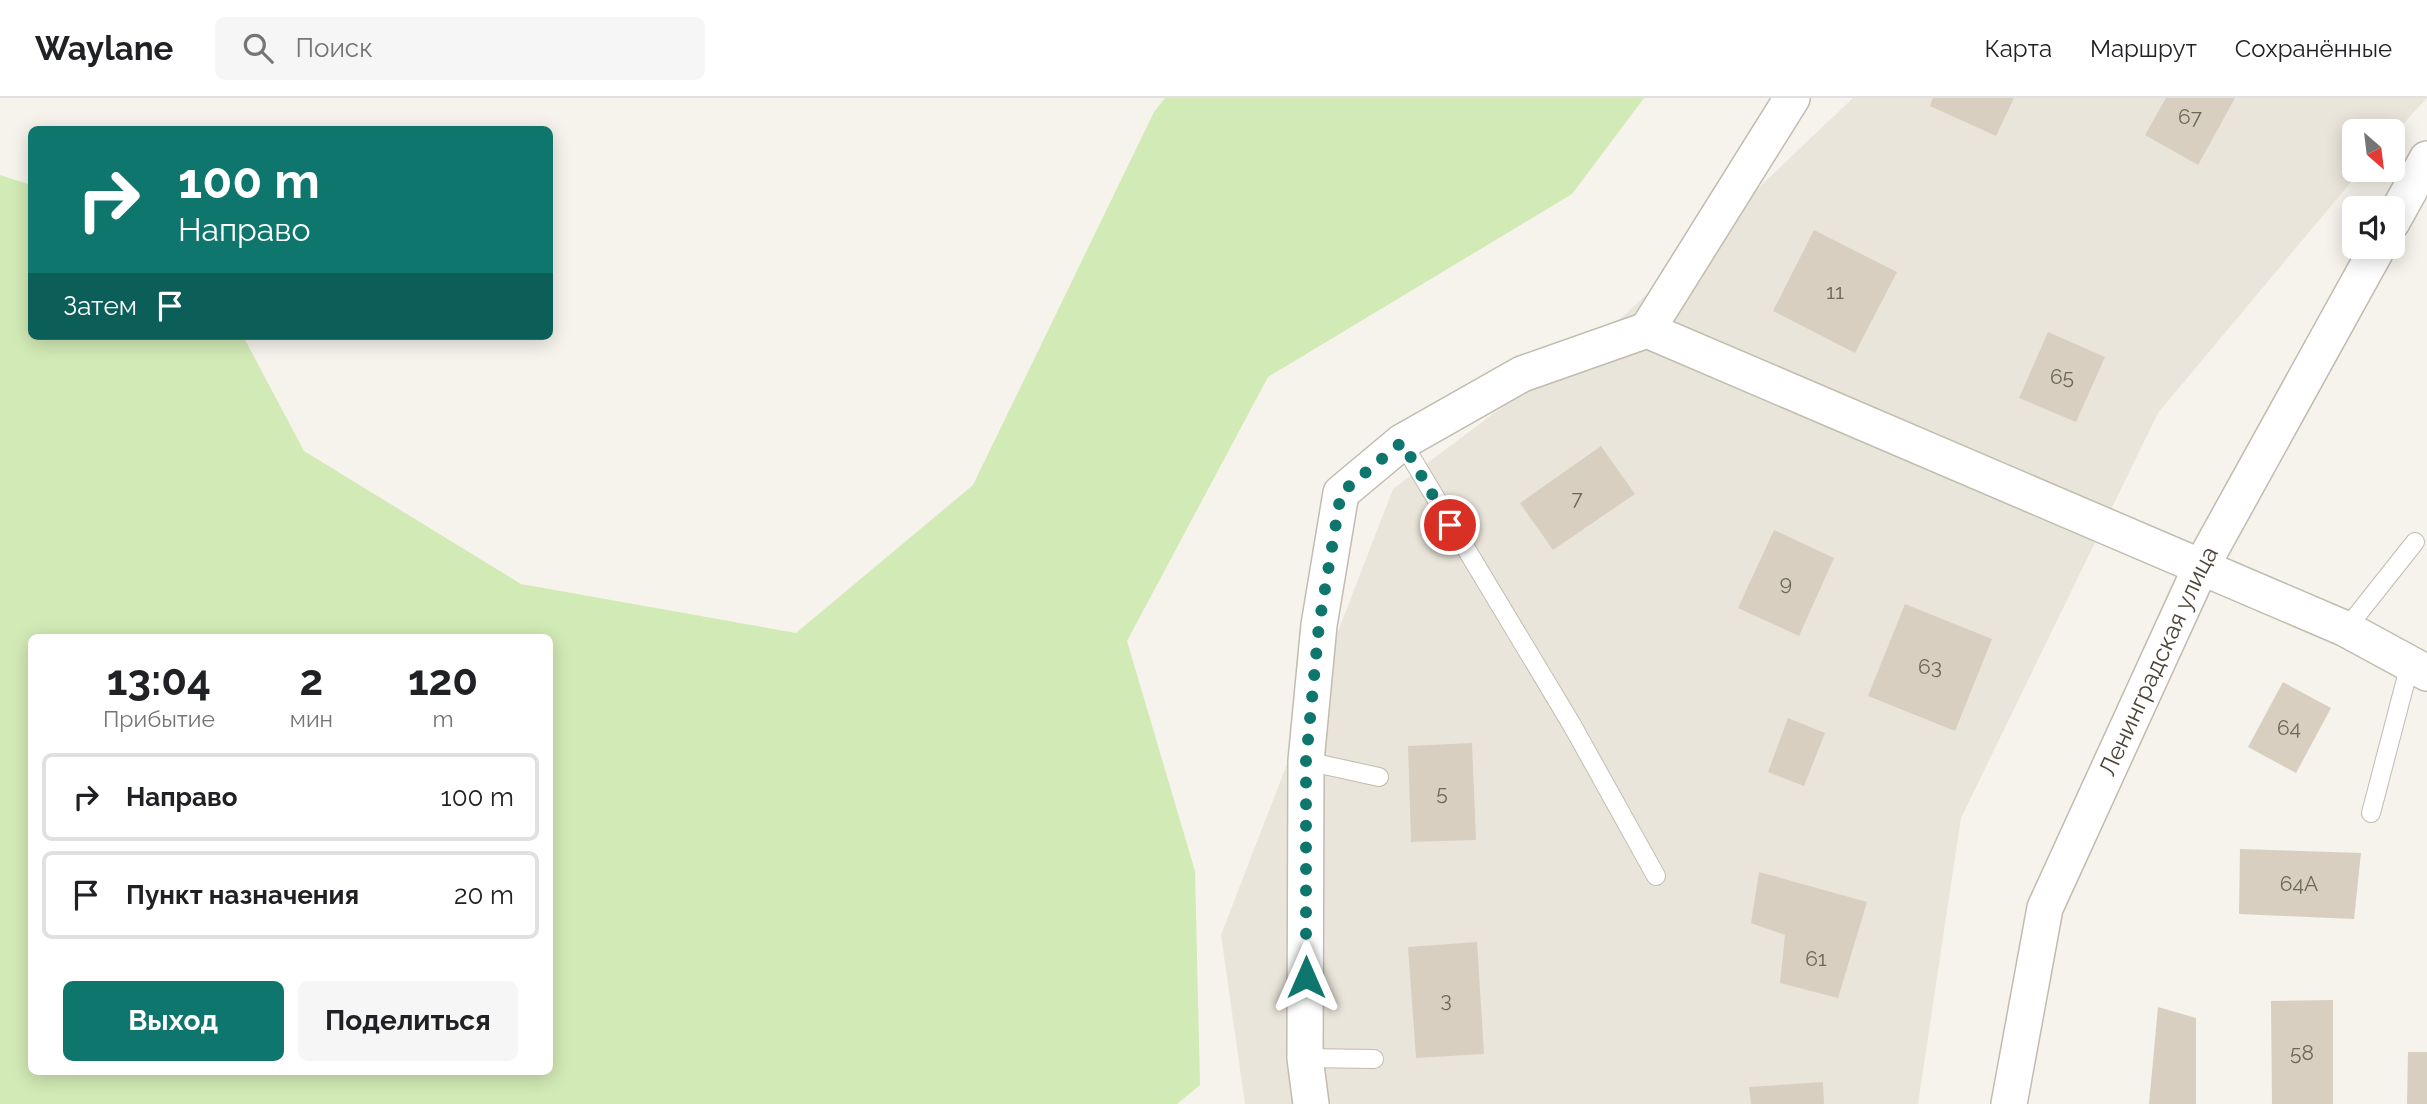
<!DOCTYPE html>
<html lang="ru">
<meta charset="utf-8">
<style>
body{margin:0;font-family:Raleway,sans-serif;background:#f6f6f6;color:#202124;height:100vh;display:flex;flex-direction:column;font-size:26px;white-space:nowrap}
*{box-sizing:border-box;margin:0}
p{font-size:23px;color:#757577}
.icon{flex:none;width:38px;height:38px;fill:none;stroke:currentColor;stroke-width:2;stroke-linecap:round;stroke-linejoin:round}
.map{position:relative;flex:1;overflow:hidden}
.panel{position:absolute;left:28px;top:536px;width:525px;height:441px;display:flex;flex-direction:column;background:#fff;border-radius:10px;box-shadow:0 4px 18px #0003}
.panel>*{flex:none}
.top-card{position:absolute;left:28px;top:28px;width:525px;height:214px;border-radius:10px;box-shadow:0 4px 18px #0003;background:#0f766e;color:#fff;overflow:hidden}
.needle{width:46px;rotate:152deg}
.fabs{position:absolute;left:2342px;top:21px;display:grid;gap:14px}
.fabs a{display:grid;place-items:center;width:63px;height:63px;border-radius:10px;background:#fff;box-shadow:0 4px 18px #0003;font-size:35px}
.pin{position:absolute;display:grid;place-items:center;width:60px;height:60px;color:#fff;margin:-30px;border:4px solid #fff;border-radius:50%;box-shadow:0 2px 7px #0007}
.me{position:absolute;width:77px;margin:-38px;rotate:0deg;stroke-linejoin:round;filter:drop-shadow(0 0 5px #0008)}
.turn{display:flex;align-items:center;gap:24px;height:147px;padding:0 35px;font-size:32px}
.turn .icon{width:91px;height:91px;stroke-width:2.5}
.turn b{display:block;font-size:49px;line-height:60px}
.then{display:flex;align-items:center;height:66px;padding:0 35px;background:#0003;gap:14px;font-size:26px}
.eta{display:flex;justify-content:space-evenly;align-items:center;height:119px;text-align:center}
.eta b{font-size:42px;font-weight:700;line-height:49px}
.cta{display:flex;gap:14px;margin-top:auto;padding:14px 35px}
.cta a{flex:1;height:80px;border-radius:10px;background:#0f766e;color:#fff;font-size:28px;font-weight:700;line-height:80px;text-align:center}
.cta a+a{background:#f6f6f6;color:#202124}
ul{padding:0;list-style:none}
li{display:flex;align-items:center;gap:21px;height:88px;margin:0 14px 10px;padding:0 21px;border:4px solid #e0e0e0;border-radius:10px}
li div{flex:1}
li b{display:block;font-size:26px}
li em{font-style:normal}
header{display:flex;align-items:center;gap:42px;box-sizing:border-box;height:98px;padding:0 35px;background:#fff;border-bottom:2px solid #e0e0e0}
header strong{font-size:33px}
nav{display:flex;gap:38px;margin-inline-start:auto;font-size:24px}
.search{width:490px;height:63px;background:#f6f6f6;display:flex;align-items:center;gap:18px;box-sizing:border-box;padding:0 24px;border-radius:10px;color:#757577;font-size:26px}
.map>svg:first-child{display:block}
.residential{fill:#eae5da}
.green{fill:#d2eab5;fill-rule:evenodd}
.building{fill:#d8cfc1}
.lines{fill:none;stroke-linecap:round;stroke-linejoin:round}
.service-casing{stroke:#c2bbae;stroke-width:20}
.minor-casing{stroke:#c2bbae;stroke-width:38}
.service{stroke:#fff;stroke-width:18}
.minor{stroke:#fff;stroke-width:35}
.route{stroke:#0f766e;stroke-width:12;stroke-dasharray:0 21.6}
.labels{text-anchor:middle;stroke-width:5;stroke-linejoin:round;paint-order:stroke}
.number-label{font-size:21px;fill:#6e675b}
.street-label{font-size:24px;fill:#4b4439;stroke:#fff}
</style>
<header>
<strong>Waylane</strong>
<div class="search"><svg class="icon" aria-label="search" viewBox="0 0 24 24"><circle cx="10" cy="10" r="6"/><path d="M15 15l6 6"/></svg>Поиск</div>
<nav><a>Карта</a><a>Маршрут</a><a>Сохранённые</a></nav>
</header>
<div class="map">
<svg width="2427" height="1006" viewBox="0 0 2427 1006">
<rect width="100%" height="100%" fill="#f6f3ec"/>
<polygon class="residential" points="1853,0 2427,0 2392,38 2392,33 2354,33 2354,72 2361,72 2158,315 1961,720 1918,1006 1245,1006 1221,837 1393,391 1627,215"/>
<path class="green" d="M1165,0H1644L1572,96L1268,279L1127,543L1195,773L1200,987L1177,1006H0V77L31,87L32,238H243L304,353L521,486L796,535L973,387L1154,14ZM32,539H550V973H32Z"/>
<g class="building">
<polygon points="1933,0 2014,0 1996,38 1930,8"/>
<polygon points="2166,0 2235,0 2198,67 2145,37"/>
<polygon points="1814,132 1897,174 1855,255 1773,213"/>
<polygon points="2048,234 2105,259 2076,324 2019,300"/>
<polygon points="1601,348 1635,396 1553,452 1520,405"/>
<polygon points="1774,432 1834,460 1799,538 1738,510"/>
<polygon points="1905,506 1992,541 1955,633 1868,598"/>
<polygon points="2283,584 2331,610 2296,675 2248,649"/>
<polygon points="1788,620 1825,635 1804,688 1768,674"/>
<polygon points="1472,645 1476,742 1411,744 1408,648"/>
<polygon points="2240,751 2361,755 2354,821 2239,816"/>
<polygon points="1759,774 1867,804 1838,900 1780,885 1785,837 1751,825"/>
<polygon points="1477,844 1484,956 1416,960 1408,849"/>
<polygon points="2333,902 2333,1006 2272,1006 2271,903"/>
<polygon points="2158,909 2196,920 2196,1006 2149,1006"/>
<polygon points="2408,954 2427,954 2427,1006 2407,1006"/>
<polygon points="1823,984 1824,1006 1751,1006 1749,989"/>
</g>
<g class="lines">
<g class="service-casing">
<g id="service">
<polyline points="1402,344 1572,627 1656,778"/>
<polyline points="2346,531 2415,444"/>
<polyline points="1306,663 1379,679"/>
<polyline points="2371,715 2410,566"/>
<polyline points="1305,960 1374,961"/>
</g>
</g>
<g class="minor-casing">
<g id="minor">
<polyline points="2392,124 2427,61"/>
<polyline points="1647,232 1792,0"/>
<polyline points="1311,1006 1305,960 1306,663 1319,527 1341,395 1402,344 1522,276 1647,232 2346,531 2427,575"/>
<path id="s1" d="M2009,1006L2045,810L2200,471L2378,149"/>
</g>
</g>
<use href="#service" class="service"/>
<use href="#minor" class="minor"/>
</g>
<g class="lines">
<polyline class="route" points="1306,879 1306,663 1319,527 1341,395 1402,344 1450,427"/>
</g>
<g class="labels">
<g class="number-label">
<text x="2190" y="26">67</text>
<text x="1835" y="201">11</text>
<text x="2062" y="286">65</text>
<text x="1577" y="407">7</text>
<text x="1786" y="492">9</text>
<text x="1930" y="576">63</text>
<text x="2289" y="637">64</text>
<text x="1442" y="702">5</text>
<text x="2299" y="793">64А</text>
<text x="1816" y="868">61</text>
<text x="1446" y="909">3</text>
<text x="2302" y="962">58</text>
</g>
<g class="street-label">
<text dy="8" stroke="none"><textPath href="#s1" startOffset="471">Ленинградская улица</textPath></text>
</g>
</g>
</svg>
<div class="fabs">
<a><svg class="needle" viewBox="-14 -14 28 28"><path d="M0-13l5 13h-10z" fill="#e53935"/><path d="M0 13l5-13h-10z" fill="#757577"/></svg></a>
<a><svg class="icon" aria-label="sound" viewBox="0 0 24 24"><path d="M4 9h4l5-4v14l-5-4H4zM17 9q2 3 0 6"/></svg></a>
</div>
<div class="pin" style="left:1450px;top:427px;background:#d93025"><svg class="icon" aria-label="arrive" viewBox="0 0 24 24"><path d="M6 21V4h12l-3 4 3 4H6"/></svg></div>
<svg class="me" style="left:1306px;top:879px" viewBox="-20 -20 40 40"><path d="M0-17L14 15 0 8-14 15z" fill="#0f766e" stroke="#fff" stroke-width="4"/></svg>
<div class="top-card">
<div class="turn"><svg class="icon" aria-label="right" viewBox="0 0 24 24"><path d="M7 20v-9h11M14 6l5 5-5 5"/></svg><div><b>100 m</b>Направо</div></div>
<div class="then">Затем<svg class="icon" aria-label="arrive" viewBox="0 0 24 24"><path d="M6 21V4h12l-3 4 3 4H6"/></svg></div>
</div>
<section class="panel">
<div class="eta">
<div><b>13:04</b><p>Прибытие</p></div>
<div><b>2</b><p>мин</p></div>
<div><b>120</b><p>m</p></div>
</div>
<ul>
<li><svg class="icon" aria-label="right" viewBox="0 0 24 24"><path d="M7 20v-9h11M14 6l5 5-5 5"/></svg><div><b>Направо</b></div><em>100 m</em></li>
<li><svg class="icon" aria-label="arrive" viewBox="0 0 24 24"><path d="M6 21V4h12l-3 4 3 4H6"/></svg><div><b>Пункт назначения</b></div><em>20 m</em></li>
</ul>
<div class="cta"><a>Выход</a><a>Поделиться</a></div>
</section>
</div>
